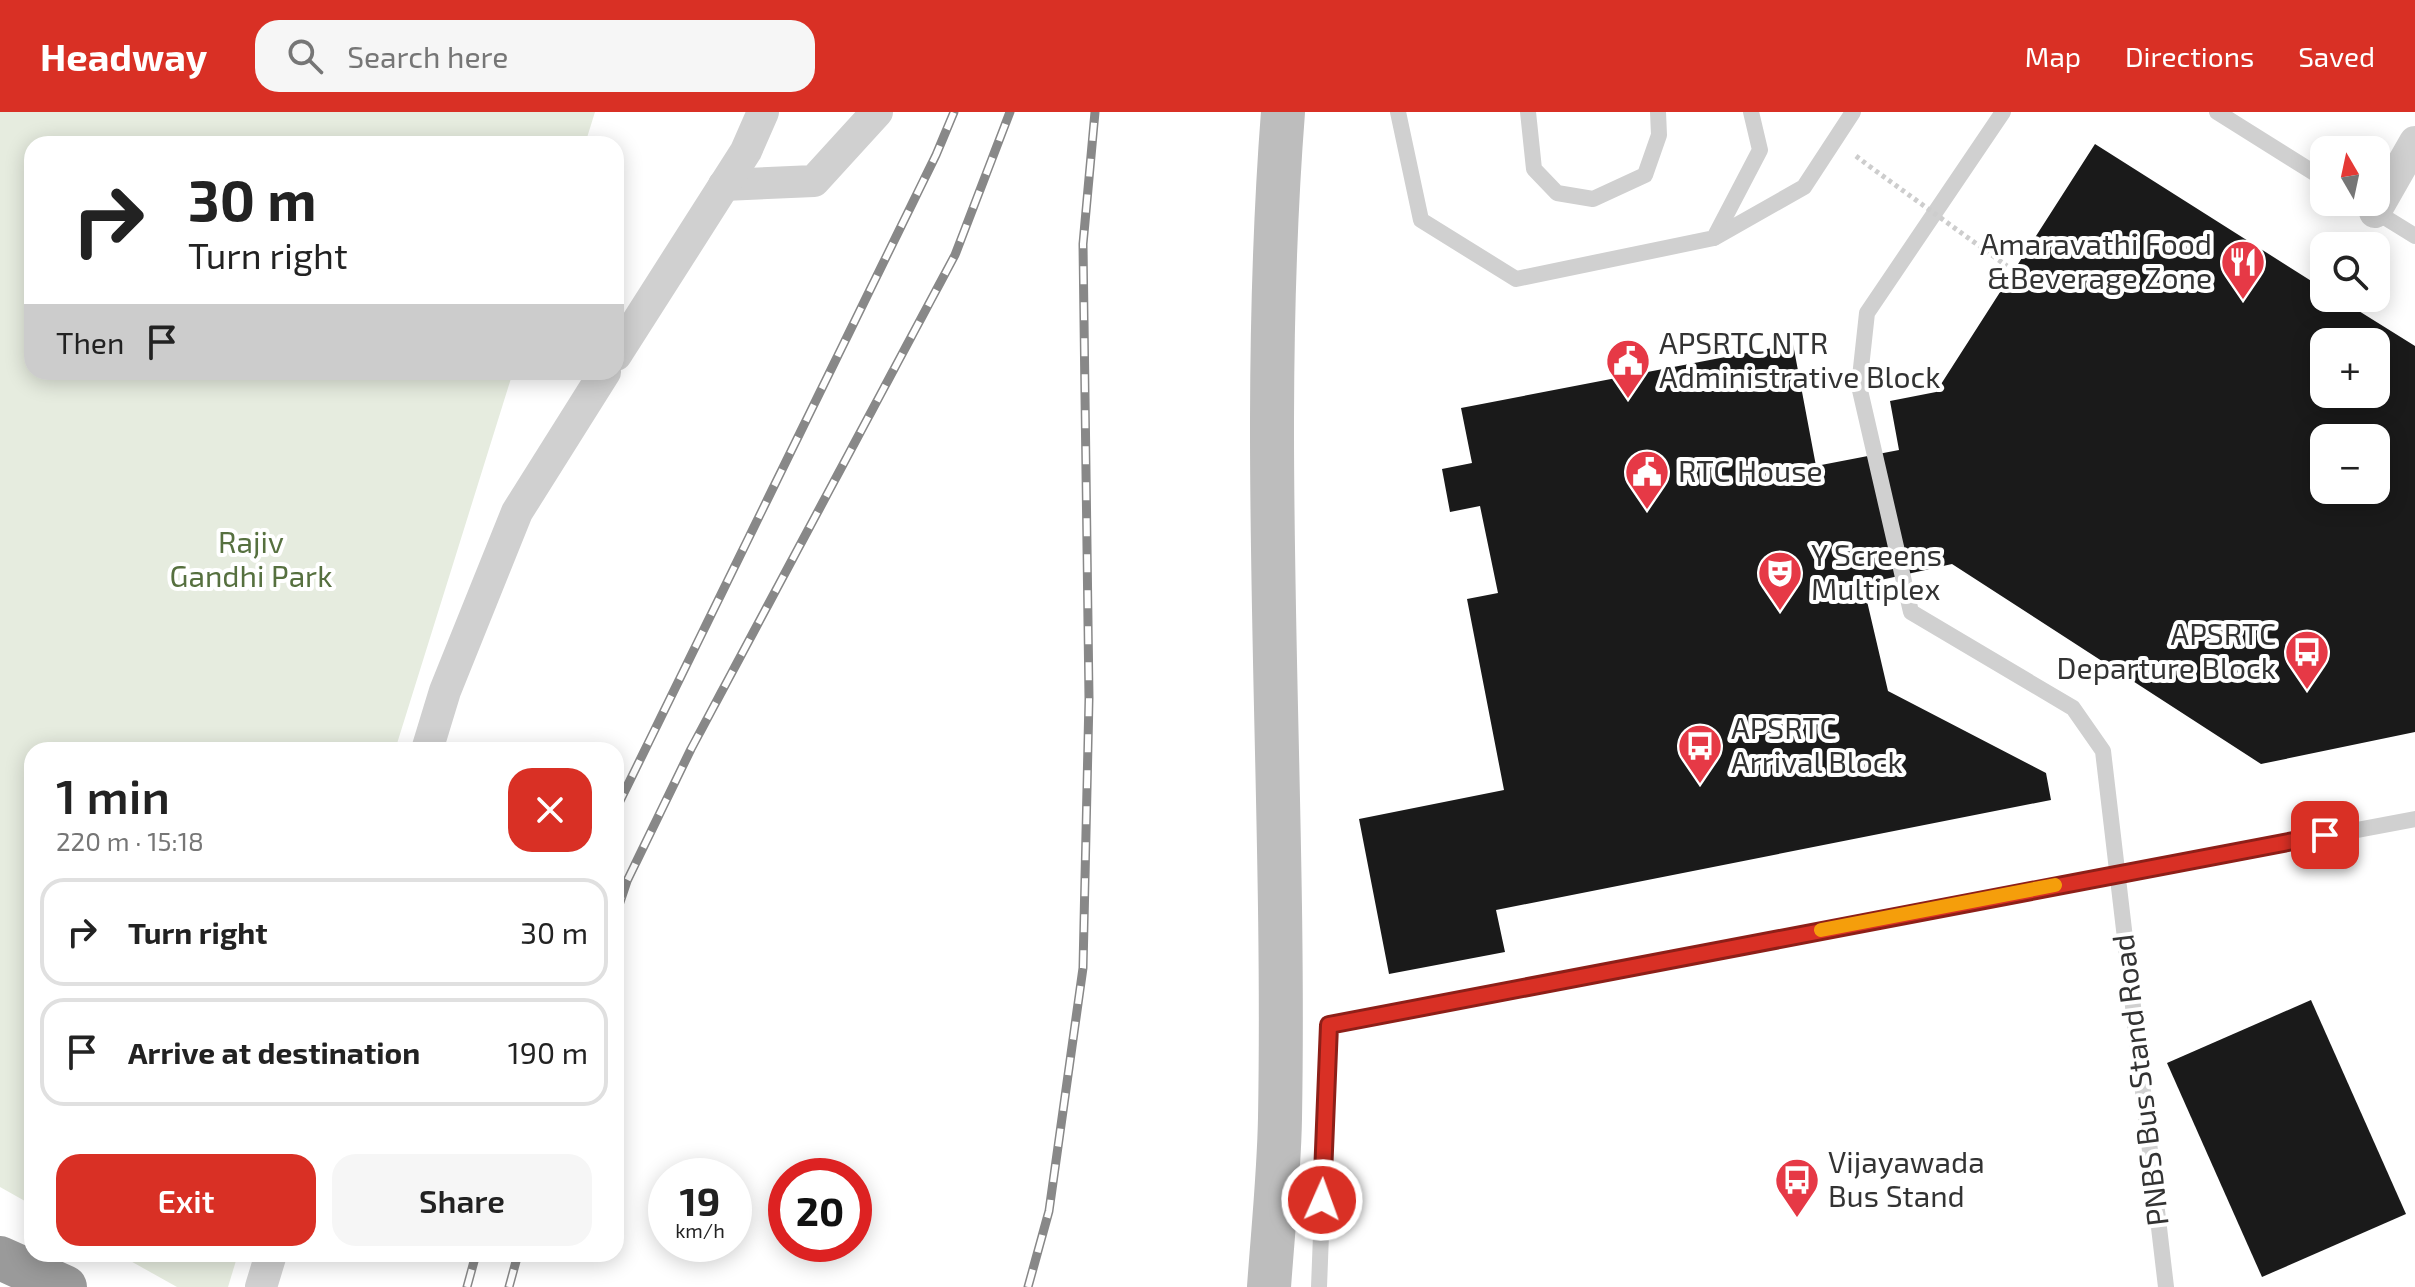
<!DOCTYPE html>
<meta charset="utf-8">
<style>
body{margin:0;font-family:"Exo 2",sans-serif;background:#f6f6f6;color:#222;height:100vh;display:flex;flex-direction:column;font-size:30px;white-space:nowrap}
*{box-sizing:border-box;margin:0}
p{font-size:26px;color:#767676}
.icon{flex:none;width:44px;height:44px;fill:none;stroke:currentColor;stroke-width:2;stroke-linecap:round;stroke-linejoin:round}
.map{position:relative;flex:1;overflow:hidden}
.details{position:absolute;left:24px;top:630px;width:600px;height:520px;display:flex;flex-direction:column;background:#fff;border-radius:24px;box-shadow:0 4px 20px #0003}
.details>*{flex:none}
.banner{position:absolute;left:24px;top:24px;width:600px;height:244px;border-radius:24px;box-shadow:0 4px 20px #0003;background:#fff;color:#222;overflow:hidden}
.needle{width:52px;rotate:351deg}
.buttons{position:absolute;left:2310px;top:24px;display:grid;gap:16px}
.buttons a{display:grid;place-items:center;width:80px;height:80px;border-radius:16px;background:#fff;box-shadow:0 4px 20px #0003;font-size:40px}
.speed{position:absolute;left:648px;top:1046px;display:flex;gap:16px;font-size:40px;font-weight:700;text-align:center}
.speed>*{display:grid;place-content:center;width:104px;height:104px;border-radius:50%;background:#fff;box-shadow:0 4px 20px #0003;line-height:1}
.speed small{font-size:20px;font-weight:400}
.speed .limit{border:12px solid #d22;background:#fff;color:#111}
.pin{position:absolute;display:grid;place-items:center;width:68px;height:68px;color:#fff;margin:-34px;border-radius:16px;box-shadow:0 4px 12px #0006}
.me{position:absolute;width:88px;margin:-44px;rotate:2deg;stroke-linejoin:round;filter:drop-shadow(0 0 6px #0008)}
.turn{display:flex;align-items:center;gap:28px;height:168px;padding:0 32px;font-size:36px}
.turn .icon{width:104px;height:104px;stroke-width:2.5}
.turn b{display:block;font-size:56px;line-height:68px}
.then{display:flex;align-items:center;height:76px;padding:0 32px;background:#0003;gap:16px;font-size:30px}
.round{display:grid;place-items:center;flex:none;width:84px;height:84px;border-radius:24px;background:#f6f6f6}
.head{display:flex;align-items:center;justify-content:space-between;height:136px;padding:0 32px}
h1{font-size:48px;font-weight:600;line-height:60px}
.button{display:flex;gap:16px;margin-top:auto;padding:16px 32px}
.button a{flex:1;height:92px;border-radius:24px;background:#d93025;color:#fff;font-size:32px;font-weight:600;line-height:92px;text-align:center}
.button a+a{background:#f6f6f6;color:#222}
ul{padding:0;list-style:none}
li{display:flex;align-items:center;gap:24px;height:108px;margin:0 16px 12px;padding:0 16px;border:4px solid #e0e0e0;border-radius:24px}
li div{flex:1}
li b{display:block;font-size:30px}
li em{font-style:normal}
header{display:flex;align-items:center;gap:48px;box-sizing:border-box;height:112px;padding:0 40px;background:#d93025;color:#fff}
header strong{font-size:38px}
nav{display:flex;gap:44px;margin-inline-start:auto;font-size:28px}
.search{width:560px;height:72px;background:#f6f6f6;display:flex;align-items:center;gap:20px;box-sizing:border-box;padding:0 28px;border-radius:24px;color:#767676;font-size:30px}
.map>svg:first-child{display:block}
.green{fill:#e6ecdf}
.building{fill:#1a1a1a;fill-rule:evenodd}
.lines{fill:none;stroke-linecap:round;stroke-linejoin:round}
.path{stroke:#cdcdcd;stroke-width:5;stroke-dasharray:4 4;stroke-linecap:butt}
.lane{stroke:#d0d0d0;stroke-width:16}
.street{stroke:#d0d0d0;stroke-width:32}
.secondary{stroke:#bdbdbd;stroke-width:44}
.highway{stroke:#9a9a9a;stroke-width:44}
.rail-casing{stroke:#888;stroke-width:9}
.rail{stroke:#fff;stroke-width:6;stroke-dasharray:18;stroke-linecap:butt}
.path-bridge{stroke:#cdcdcd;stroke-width:5;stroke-dasharray:4 4;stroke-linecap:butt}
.route-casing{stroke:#8d1f18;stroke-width:20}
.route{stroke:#d93025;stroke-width:14}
.slow{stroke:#f59e0b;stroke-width:14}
.labels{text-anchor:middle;stroke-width:8;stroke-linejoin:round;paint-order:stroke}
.poi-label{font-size:30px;fill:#333;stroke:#fff;text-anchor:start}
.park-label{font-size:30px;fill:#56703f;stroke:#fff}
.street-label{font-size:30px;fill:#333;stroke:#fff}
</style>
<header>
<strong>Headway</strong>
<div class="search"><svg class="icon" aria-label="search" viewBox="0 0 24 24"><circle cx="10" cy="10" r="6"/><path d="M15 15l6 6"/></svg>Search here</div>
<nav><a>Map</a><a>Directions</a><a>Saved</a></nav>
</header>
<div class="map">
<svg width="2415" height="1175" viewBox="0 0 2415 1175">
<rect width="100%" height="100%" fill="#fff"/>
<g class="green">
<polygon points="0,0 595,0 585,32 32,32 32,260 513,260 395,638 32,638 32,1093 0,1075"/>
<polygon points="118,1142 238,1142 228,1175 177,1175"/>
</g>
<g class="building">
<path d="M2095,32L2324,177V186H2338L2415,234V620L2261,652L1952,452L1863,472L1888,579L2046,661L2051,688L1496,798L1505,840L1389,862L1359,707L1504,678L1467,487L1498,481L1480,394L1450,400L1442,357L1472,351L1461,296L1793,232L1816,354L1899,338L1890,289L1936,280ZM2324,230H2376V282H2324ZM2324,326H2376V378H2324Z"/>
<polygon points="2311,888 2406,1102 2262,1165 2167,951"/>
</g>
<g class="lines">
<polyline class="path" points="1856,44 1869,54"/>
<g class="lane">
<polyline points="1398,0 1421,108 1516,167 1714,126 1760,38 1751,0"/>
<polyline points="1528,0 1534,57 1557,81 1593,87 1645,63 1659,23 1658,0"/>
<polyline points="2003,0 1867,201 1859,274 1911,500 2073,596 2103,639 2166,1175"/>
<polyline points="2217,0 2324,67"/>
<polyline points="2360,90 2415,124"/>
<polyline points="1714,126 1804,75 1853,0"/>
<polyline points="1319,1175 1329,913 2415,707"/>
</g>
<g class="street">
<polyline points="724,73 814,69 877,0"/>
<polyline points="2375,100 2415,30"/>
<polyline points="616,243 746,39 763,0"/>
<polyline points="427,638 445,579 517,400 605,260"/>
<polyline points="261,1175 271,1142"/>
</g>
<path class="secondary" d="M1269,1175C1273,1119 1279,1062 1280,1006C1286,670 1257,335 1283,0"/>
<polyline class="highway" points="0,1146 65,1175"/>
<g class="rail-casing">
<g id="rail">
<polyline points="616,697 936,43 954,0"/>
<polyline points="616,802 627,769 691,637 955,143 1010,0"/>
<polyline points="467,1175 476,1142"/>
<polyline points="509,1175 518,1142"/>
<polyline points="1028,1175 1049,1099 1083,856 1089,586 1083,132 1095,0"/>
</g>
</g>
<use href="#rail" class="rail"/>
<polyline class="path-bridge" points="1869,54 2007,154"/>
</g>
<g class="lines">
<g class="route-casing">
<polyline id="route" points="1322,1088 1329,913 2325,723"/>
</g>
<use href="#route" class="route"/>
<polyline class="slow" points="1821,818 2055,773"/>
</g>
<defs>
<g id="restaurant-pin" transform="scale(2.3)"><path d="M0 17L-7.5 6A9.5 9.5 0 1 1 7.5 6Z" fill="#e63946" stroke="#fff"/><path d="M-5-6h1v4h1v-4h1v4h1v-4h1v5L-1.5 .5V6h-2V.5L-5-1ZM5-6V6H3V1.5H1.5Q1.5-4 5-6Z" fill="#fff"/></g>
<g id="civic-pin" transform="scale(2.3)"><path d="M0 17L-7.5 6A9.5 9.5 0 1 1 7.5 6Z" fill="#e63946" stroke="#fff"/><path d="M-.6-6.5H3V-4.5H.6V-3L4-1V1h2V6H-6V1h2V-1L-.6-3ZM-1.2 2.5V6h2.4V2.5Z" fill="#fff"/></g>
<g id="theatre-pin" transform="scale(2.3)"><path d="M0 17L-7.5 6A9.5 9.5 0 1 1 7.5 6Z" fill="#e63946" stroke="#fff"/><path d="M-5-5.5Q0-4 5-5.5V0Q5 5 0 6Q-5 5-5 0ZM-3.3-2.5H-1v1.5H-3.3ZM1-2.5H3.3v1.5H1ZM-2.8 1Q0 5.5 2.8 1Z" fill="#fff"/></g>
<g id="bus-pin" transform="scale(2.3)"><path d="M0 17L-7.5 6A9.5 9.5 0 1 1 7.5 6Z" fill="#e63946" stroke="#fff"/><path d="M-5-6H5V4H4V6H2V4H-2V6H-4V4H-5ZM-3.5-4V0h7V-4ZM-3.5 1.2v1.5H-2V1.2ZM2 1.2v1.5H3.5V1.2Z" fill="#fff"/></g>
</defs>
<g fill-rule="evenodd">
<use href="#restaurant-pin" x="2243" y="150"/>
<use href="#civic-pin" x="1628" y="249"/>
<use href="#civic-pin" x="1647" y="360"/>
<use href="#theatre-pin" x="1780" y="461"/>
<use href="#bus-pin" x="2307" y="540"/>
<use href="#bus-pin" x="1700" y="634"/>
<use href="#bus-pin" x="1797" y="1068"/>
</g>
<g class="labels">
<g class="poi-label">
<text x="2212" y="143" text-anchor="end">Amaravathi Food<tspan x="2212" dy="34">&amp;Beverage Zone</tspan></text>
<text x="1659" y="242">APSRTC NTR<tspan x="1659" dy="34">Administrative Block</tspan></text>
<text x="1678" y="370">RTC House</text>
<text x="1811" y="454">Y Screens<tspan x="1811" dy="34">Multiplex</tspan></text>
<text x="2276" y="533" text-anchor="end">APSRTC<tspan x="2276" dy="34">Departure Block</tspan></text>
<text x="1731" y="627">APSRTC<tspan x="1731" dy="34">Arrival Block</tspan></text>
<text x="1828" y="1061">Vijayawada<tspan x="1828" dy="34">Bus Stand</tspan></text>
</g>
<g class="park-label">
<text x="251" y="441">Rajiv<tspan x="251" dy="34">Gandhi Park</tspan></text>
</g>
<g class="street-label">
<text transform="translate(2141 968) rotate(-97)" y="10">PNBS Bus Stand Road</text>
</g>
</g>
</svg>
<div class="buttons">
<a><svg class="needle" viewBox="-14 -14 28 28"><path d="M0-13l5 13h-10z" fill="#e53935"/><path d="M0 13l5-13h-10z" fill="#767676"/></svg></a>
<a><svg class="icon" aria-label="search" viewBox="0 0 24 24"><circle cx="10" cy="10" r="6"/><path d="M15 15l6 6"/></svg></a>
<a>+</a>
<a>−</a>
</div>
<div class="speed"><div>19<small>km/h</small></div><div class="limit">20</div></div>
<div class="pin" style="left:2325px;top:723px;background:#d93025"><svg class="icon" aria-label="arrive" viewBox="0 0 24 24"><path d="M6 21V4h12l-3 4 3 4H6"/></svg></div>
<svg class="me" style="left:1322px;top:1088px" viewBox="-20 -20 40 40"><circle r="17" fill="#d93025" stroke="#fff" stroke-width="3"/><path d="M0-11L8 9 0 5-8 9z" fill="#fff"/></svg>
<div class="banner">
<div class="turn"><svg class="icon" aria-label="right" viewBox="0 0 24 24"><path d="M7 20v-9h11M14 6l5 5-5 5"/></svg><div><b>30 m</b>Turn right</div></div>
<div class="then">Then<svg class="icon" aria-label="arrive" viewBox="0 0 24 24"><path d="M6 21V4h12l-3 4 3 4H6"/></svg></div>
</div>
<section class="details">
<div class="head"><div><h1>1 min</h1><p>220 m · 15:18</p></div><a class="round" style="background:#d93025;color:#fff"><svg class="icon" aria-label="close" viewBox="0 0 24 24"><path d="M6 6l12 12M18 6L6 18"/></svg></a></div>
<ul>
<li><svg class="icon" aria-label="right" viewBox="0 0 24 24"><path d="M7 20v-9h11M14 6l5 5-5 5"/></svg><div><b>Turn right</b></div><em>30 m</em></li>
<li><svg class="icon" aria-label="arrive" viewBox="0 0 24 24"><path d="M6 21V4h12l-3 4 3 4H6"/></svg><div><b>Arrive at destination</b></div><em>190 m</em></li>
</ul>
<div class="button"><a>Exit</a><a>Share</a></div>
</section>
</div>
